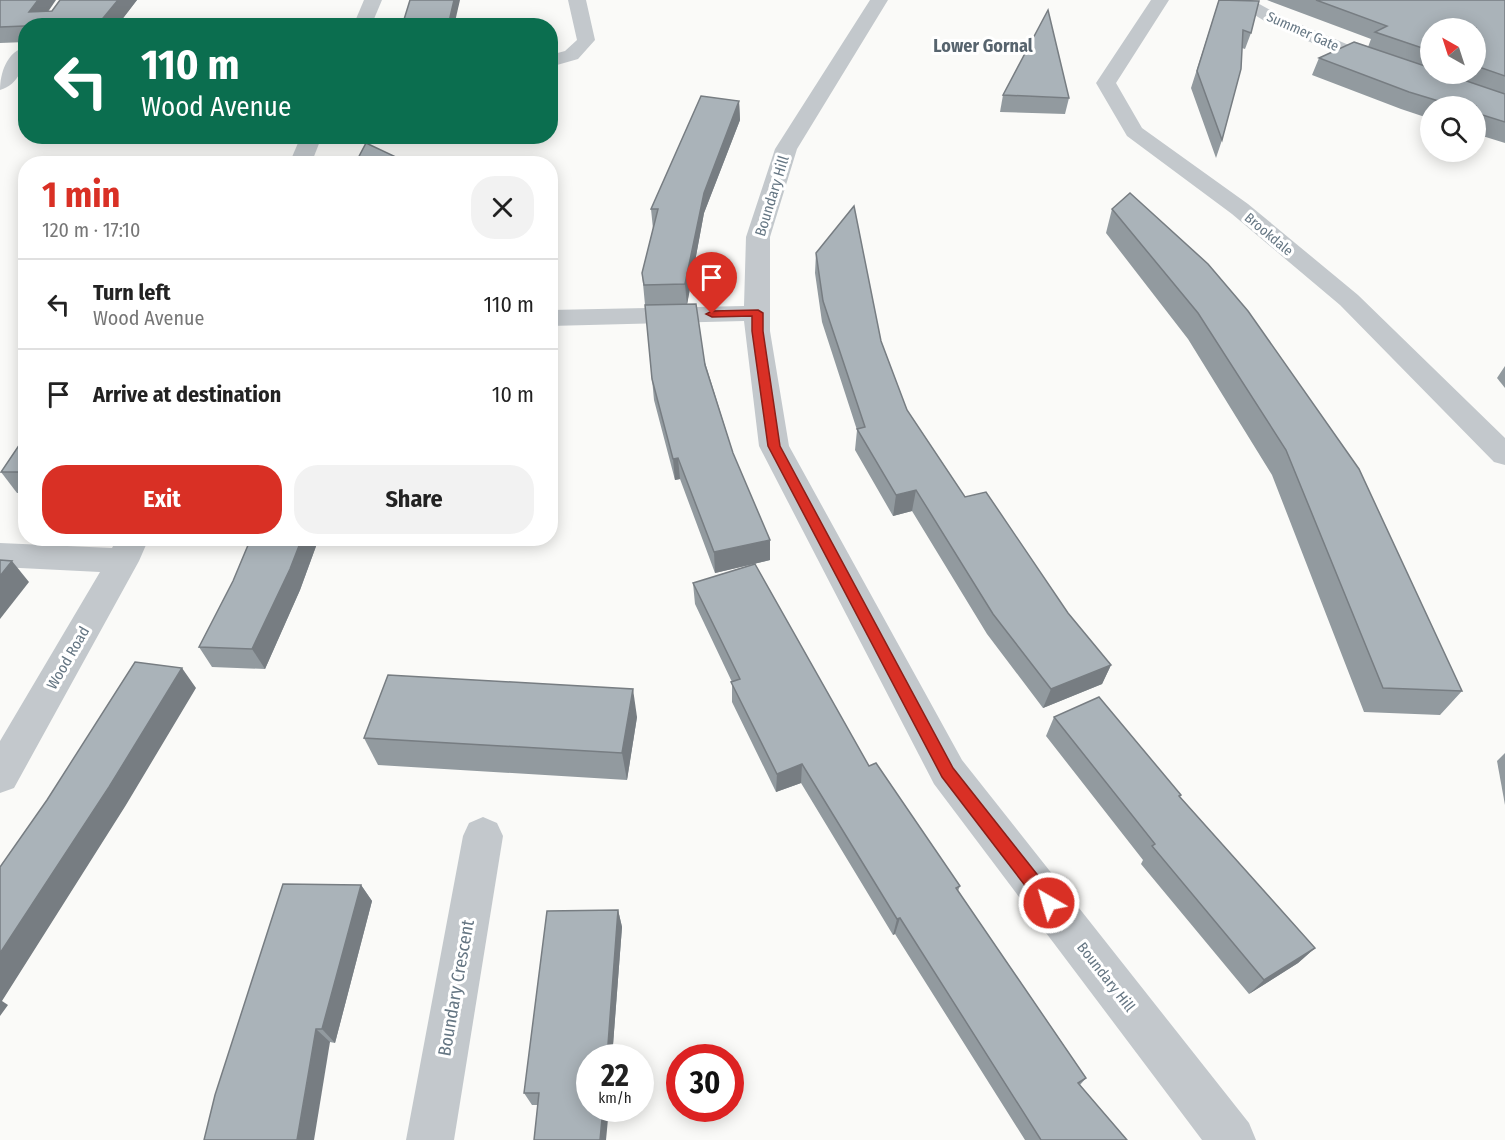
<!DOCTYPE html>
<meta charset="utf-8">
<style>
body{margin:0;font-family:"Fira Sans Condensed",sans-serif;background:#f2f2f2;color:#222;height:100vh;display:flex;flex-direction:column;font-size:22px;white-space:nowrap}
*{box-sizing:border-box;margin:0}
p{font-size:20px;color:#767676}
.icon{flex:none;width:33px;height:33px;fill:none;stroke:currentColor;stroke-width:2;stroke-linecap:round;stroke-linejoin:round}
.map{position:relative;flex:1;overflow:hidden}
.sheet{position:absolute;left:18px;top:156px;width:540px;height:390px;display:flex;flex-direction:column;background:#fff;border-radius:24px;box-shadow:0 3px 15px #0003}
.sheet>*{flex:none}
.guide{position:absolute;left:18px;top:18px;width:540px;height:126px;border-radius:24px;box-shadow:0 3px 15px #0003;background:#0b6e4f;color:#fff;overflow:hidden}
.needle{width:39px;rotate:321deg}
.tools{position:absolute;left:1420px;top:18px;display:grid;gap:12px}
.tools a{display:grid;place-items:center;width:66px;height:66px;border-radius:50%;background:#fff;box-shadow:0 3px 15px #0003;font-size:30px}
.speed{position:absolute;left:576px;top:1044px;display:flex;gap:12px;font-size:30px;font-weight:700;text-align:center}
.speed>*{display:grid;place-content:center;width:78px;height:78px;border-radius:50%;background:#fff;box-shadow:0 3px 15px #0003;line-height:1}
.speed small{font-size:15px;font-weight:400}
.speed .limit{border:9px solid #d22;background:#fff;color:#111}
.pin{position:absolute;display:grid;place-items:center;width:51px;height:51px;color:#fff;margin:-62px -26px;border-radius:50% 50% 50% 0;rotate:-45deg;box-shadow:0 0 6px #0007}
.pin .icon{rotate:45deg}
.me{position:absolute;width:66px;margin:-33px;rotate:322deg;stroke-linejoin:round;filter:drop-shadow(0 0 4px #0008)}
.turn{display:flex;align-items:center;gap:21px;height:126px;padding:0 24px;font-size:27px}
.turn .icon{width:78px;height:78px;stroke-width:2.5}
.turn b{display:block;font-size:42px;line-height:51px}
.round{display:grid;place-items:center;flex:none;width:63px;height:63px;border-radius:24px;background:#f2f2f2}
.headline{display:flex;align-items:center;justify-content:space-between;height:102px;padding:0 24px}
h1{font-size:36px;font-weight:700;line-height:45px;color:#d93025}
.button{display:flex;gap:12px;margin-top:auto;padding:12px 24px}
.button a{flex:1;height:69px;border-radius:24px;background:#d93025;color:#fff;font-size:24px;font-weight:700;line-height:69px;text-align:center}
.button a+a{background:#f2f2f2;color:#222}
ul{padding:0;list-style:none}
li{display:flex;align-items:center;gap:18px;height:90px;padding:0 24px;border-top:2px solid #e0e0e0}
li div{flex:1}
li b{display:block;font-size:22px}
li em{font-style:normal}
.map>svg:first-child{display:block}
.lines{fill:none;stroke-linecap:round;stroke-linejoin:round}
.minor{fill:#c3c8cc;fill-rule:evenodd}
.wall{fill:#929a9f;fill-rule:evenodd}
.shaded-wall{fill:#777d82}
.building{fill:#aab3b9;stroke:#777d82;stroke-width:1.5}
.route{fill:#d93025;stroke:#8d1f18;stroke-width:1.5}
.labels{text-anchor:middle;stroke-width:6;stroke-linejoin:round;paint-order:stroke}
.far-street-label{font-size:14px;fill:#657683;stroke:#fff}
.street-label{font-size:15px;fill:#657683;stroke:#fff}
.far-district-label{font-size:18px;font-weight:bold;fill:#57646e;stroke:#fff}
.near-street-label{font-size:18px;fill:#657683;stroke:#fff}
</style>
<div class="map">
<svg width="1505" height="1140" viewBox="0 0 1505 1140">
<rect width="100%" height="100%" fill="#fafaf8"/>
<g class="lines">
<g class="minor">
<polygon points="364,0 382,0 371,26 353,26"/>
<polygon points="568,0 586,0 595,40 578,59 550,67 550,55 565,51 577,40"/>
<polygon points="870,0 888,0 797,149 770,237 770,331 789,446 962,760 1249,1123 1256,1140 1202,1140 934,784 759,446 744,321 550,326 550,310 744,306 746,237 775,149"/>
<polygon points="1151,0 1169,0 1116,83 1142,128 1248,204 1358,295 1505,438 1505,465 1494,462 1340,305 1232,214 1127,136 1096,83"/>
<polygon points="1230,0 1252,0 1285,18 1389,62 1391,66 1389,70 1375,70 1273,26"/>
<path d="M26,47C26,63 19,85 0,90C0,73 7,51 26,47Z"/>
<polygon points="301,136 322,136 311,164 289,164"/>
<polygon points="117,538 149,538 139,561 14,788 0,793 0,741 100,572 0,567 0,543 112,548"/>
<polygon points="483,817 497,823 503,836 454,1140 406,1140 463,836 469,823"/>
</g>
</g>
<g class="wall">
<polygon points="0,0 49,11 52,11 60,0 137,0 117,26 26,26 26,42 0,43"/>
<polygon points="1219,0 1251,33 1245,49 1242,48 1222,140 1216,158 1191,88"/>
<path d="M1267,0H1505V143L1476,134V106H1431V119L1401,109L1312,75L1319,58L1368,47L1371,39ZM1431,28H1476V74H1431Z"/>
<polygon points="1003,95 1069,98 1065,114 1000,112"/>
<polygon points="739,101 740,120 704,213 687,304 733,453 770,560 715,573 680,479 675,480 654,400 642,273 653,229 651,209"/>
<polygon points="1130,193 1462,691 1440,715 1364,712 1272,475 1188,339 1106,233 1112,209"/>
<polygon points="816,253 881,341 907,410 965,497 1068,613 1111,665 1102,684 1043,708 987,634 912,511 893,516 855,450 857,430 822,322 815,273"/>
<polygon points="1505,366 1505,388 1497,378"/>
<polygon points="26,435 26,493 17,493 1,472"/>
<polygon points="251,538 319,538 300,590 265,669 212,667 199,647 233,581"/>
<polygon points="693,583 869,766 960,886 958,891 1086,1078 1080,1085 1127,1140 1025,1140 895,934 893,935 801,783 776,792 732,702 732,682 695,604"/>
<polygon points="637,717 627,780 378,765 364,738"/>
<polygon points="1054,717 1181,795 1180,797 1315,948 1298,963 1249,994 1141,864 1143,860 1046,736"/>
<polygon points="1505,753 1505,805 1497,761"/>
<polygon points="361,885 372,901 335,1043 330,1042 204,1140"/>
<polygon points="618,910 622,927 612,1058 590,1058 538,1105 532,1105 524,1093"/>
</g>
<g class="shaded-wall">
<polygon points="38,0 56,0 39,25 29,12"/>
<polygon points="118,0 137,0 117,26 100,26 99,23"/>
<polygon points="454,0 460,0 454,26 448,26"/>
<polygon points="739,101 740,120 704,213 687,305 685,284 704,193"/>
<polygon points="396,157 398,164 393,164"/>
<polygon points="554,250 556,267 550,298 550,266"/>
<polygon points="678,458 680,479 675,480 673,459"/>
<polygon points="916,490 912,511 893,516 896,495"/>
<polygon points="302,538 319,538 300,590 265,669 252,649"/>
<polygon points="770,540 770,560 715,573 714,552"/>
<polygon points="12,561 29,582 0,619 0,576"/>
<polygon points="1111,665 1102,684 1043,708 1051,689"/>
<polygon points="182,668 196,688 126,805 2,1001 8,1005 0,1016 0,953"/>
<polygon points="633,689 637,717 627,780 622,753"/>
<polygon points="802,764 801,783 776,792 777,774"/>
<polygon points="361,885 372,901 335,1043 322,1029"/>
<polygon points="618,910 622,927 612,1058 607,1058"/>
<polygon points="900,918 895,934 893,935 897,919"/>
<polygon points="1315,948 1298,963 1249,994 1264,980"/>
<polygon points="316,1029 330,1042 314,1140 297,1140"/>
<polygon points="603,1108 609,1108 606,1140 600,1140"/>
</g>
<g class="building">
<polygon points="0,0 38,0 29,12 52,11 60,0 118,0 99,23 0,27"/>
<polygon points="410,0 454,0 448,26 402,26"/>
<polygon points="1219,0 1259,1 1251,33 1243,30 1241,69 1222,140 1197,71"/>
<polygon points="1316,0 1505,0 1505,76 1476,66 1476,28 1431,28 1431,51 1375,32 1387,26"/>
<polygon points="1048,10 1069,98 1003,95"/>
<polygon points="1354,42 1431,68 1431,74 1446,74 1505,94 1505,122 1476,113 1476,106 1455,106 1409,92 1319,58"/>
<polygon points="701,96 739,101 704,193 685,284 644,285 642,273 658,209 651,209"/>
<polygon points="366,143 396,157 393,164 355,164"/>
<polygon points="1130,193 1208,264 1248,311 1359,469 1462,691 1383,688 1286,450 1198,313 1112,209"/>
<polygon points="854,206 881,341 907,410 965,497 986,492 1068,613 1111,665 1051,689 993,614 916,490 896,495 857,429 865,427 823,301 816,253"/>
<polygon points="550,250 554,250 550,266"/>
<polygon points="696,304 705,365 733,453 770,540 714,552 678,458 673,459 652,379 645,305"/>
<polygon points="26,435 26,472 1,472"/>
<polygon points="251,538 302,538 290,569 252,649 199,647 233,581"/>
<polygon points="0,560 12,561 0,576"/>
<polygon points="755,564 869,766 876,763 960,886 956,888 1086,1078 1078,1083 1127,1140 1041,1140 900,918 897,919 802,764 777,774 731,682 740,679 693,583"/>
<polygon points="135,662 182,668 109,787 0,953 0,867 47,800"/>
<polygon points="388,675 633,689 622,753 364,738"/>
<polygon points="1099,697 1181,795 1179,796 1315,948 1264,980 1152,846 1155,844 1054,717"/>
<polygon points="283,884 361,885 322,1029 316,1029 297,1140 204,1140 215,1095"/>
<polygon points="618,910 607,1058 590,1058 590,1108 603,1108 600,1140 534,1140 539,1093 524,1093 547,911"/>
</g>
<polygon class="route" points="758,310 763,313 763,331 780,446 953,768 1055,897 1058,903 1055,909 1049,912 1043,909 942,777 768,446 752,331 752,316 712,317 706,314 712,311"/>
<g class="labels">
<g class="far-street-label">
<text transform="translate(1303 31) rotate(24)" y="5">Summer Gate</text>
<text transform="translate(1269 234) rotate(40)" y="5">Brookdale</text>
</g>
<g class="street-label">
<text transform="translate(772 196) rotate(-73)" y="5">Boundary Hill</text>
<text transform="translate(68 658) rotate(-60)" y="5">Wood Road</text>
<text transform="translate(1106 977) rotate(52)" y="5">Boundary Hill</text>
</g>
<g class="far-district-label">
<text x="983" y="52">Lower Gornal</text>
</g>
<g class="near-street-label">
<text transform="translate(456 988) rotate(-80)" y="6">Boundary Crescent</text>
</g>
</g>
</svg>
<div class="tools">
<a><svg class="needle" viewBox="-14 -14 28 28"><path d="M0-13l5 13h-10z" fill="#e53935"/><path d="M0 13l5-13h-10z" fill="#767676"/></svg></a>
<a><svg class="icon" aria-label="search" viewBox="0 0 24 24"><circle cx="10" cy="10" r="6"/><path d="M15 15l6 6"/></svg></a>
</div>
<div class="speed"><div>22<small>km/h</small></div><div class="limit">30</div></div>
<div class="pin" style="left:712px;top:314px;background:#d93025"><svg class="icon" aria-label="arrive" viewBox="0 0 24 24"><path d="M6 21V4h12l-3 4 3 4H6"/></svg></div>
<svg class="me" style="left:1049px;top:903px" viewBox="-20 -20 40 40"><circle r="17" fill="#d93025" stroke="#fff" stroke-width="3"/><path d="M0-11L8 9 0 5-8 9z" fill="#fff"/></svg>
<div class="guide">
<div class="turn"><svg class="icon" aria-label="left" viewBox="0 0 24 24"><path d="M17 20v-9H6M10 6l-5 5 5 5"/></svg><div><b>110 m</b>Wood Avenue</div></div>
</div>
<section class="sheet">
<div class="headline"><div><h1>1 min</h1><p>120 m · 17:10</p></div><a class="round"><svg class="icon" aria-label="close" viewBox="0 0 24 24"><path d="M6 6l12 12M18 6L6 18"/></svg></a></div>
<ul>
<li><svg class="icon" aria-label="left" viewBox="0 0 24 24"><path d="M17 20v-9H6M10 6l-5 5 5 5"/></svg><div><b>Turn left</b><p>Wood Avenue</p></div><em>110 m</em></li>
<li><svg class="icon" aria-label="arrive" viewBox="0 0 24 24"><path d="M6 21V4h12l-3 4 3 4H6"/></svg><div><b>Arrive at destination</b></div><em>10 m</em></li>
</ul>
<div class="button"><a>Exit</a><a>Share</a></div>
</section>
</div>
